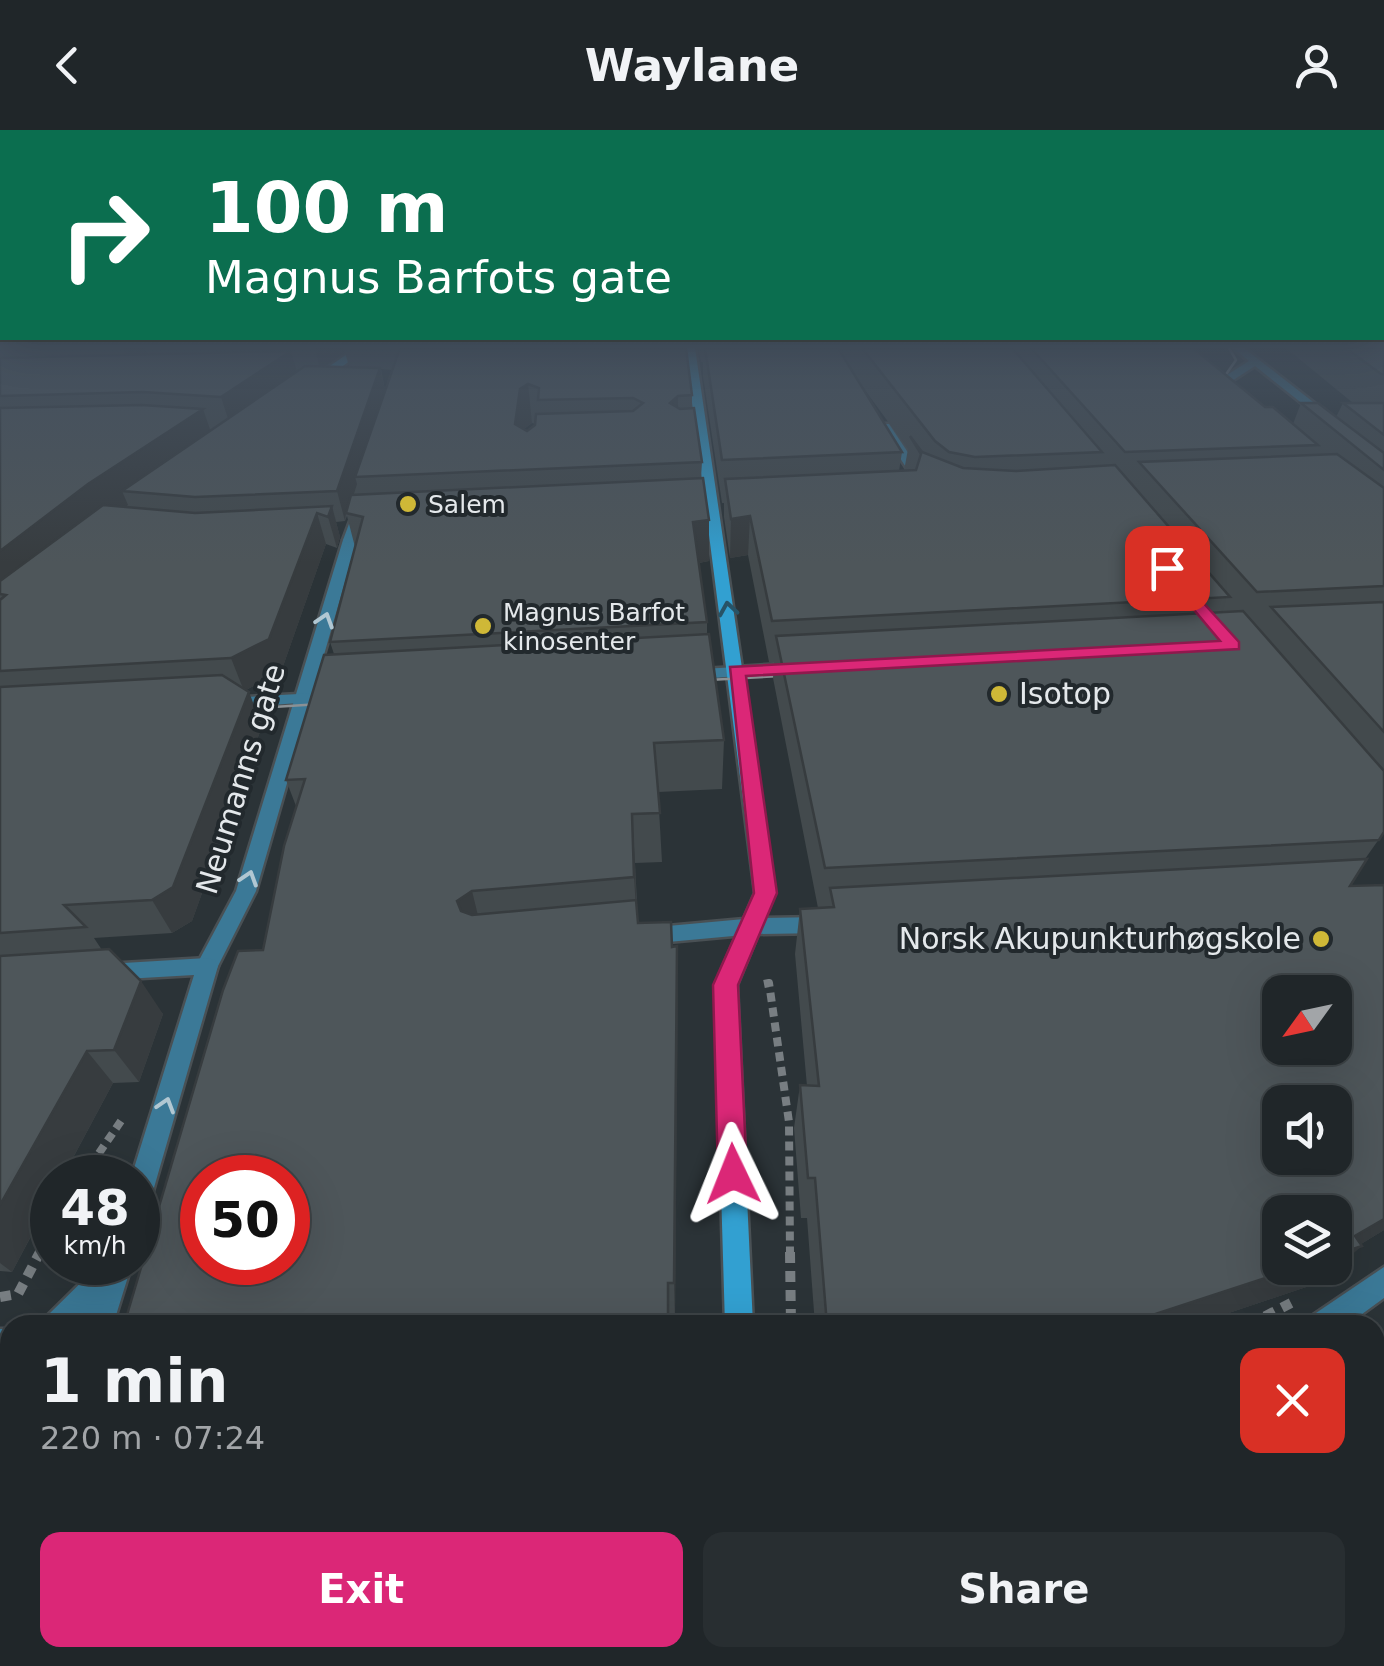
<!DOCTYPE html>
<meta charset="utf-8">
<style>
body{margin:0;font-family:"DejaVu Sans",sans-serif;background:#282e31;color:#f1f3f6;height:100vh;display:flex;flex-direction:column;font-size:38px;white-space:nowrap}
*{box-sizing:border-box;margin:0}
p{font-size:32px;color:#a2a5a8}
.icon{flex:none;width:55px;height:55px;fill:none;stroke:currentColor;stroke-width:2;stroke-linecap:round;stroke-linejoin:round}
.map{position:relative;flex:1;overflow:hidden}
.drawer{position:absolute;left:0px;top:1185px;width:1385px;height:352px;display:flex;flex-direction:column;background:#202629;border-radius:30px 30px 0 0;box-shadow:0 10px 40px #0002,0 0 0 2px #3d4346}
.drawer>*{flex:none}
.hud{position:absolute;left:0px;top:0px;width:1385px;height:210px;box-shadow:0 10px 40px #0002,0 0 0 2px #3d4346;background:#0b6e4f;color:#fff;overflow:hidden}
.needle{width:65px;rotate:237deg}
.controls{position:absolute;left:1262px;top:845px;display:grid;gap:20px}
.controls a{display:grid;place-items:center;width:90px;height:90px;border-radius:20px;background:#202629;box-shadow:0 10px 40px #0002,0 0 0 2px #3d4346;font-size:50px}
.speed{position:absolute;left:30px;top:1025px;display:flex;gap:20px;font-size:50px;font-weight:700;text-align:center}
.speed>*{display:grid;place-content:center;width:130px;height:130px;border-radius:50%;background:#202629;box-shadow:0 10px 40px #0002,0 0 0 2px #3d4346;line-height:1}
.speed small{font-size:25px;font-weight:400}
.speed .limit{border:15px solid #d22;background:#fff;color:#111}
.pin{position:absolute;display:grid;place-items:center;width:85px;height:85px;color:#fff;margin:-42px;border-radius:20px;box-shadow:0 5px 15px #0006}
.me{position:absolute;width:110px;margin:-55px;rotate:358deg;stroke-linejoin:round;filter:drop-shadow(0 0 8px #0008)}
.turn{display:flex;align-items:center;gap:35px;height:210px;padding:0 40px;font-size:45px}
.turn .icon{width:130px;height:130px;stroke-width:2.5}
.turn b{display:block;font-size:70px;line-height:85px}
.round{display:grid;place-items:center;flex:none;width:105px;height:105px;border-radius:20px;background:#282e31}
.head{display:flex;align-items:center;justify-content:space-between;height:170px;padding:0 40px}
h1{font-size:60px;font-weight:600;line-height:75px}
.primary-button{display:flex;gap:20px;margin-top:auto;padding:20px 40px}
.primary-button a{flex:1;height:115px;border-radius:20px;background:#db2777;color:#fff;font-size:40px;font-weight:600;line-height:115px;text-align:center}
.primary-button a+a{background:#282e31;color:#f1f3f6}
header{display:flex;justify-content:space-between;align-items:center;height:130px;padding:0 40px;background:#202629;font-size:45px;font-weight:600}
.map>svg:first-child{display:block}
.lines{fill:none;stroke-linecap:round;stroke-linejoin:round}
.service-casing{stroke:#495054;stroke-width:5}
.pedestrian-casing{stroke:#495054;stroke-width:5}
.minor-casing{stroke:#495054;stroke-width:5}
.secondary-casing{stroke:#495054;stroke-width:5}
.path-far1{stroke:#787e82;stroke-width:8;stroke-dasharray:9 6;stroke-linecap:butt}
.path{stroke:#787e82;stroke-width:10;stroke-dasharray:11 8;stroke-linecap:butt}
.service{fill:#3b7997;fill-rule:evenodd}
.pedestrian{fill:#3b7997;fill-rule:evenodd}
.minor{fill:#3b7997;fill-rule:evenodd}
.secondary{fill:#32a0d1;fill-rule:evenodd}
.tram{stroke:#8a9094;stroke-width:2.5}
.wall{fill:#434a4d;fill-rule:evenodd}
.shaded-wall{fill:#373c3f}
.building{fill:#4e565a;stroke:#373c3f;stroke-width:2.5;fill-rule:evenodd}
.oneway{stroke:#285366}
.oneway2{stroke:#b1c7d2}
.route{fill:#db2777;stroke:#8e194d;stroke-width:2.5}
.poi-dot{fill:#cfb837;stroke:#22292d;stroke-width:4}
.labels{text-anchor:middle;stroke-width:8;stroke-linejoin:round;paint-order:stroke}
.far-poi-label{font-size:25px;fill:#e4e8eb;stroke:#22292d;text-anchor:start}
.poi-label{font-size:30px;fill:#e4e8eb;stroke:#22292d;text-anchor:start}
.street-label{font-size:30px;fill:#e4e8eb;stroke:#22292d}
</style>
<header><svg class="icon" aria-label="back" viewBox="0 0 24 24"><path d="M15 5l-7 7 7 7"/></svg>Waylane<svg class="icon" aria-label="person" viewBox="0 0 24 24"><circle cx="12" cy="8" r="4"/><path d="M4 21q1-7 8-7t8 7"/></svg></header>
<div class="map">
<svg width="1384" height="1536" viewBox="0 0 1384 1536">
<rect width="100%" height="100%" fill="#2b3337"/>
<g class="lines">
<g class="service-casing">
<polygon id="service" points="755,788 762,791 765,796 762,801 755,804 646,814 639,812 636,806 639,800 646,798"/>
</g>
<g class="pedestrian-casing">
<g id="pedestrian">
<polygon points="350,406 357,410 256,761 215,842 199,842 196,836 236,761 343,410"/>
<polygon points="0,1241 10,1243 10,1273 0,1271"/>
<polygon points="10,1281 10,1311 0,1315 0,1285"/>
</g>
</g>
<g class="minor-casing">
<g id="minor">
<polygon points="1233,218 1244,218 1331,286 1331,290 1323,290 1255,236 1224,256 1221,259 1225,267 1216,269 1211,259 1216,252 1249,231"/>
<polygon points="881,294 889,294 927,351 925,354 917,354 879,296"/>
<polygon points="361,374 367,378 357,410 345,413 343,410 355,378"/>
<polygon points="798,533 804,535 804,541 687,550 679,545 687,540"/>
<polygon points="334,562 342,567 340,570 228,578 220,573 228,568"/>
<polygon points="823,787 830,790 833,795 830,800 823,803 755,804 748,801 745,796 748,791 755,788"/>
<polygon points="207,828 215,830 218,836 151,1068 147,1077 138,1080 138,1048 131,1048 194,845 107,850 99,848 96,842 99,836 107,834"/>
<polygon points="102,1132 129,1132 131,1137 113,1195 85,1195 88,1185 78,1195 44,1195 48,1185"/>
<polygon points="1384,1137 1384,1168 1347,1195 1309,1195 1313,1185"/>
<rect x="0" y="1199" width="10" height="28"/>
<rect x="1375" y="1324" width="9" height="30"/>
</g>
</g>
<g class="secondary-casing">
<g id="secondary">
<polygon points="356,218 368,218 319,253 311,253 311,249"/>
<polygon points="685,218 695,218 775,763 737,855 753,1195 725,1195 715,855 755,763"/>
<polygon points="0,1354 10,1357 10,1389 0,1386"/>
<polygon points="10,1453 10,1513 0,1517 0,1457"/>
<polygon points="747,1528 781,1528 782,1536 748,1536"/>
</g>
</g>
<g class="path-far1">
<polyline points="764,854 769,853 789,992 790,1124"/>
<polyline points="82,1048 121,991"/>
<polyline points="39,1124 52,1098"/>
</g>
<g class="path">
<polyline points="790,1122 791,1195"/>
<polyline points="0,1167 18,1164 40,1122"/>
<polyline points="1248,1195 1291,1173"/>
<polyline points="1375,1269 1384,1280"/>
<polyline points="76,1528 94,1529"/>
<polyline points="681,1528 682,1536"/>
<polyline points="863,1528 864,1536"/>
</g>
<use href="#service" class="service"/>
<use href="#pedestrian" class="pedestrian"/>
<use href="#minor" class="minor"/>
<use href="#secondary" class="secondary"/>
<g class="tram">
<polyline points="1226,269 1220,253 1236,230 1229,218"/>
<polyline points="690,551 800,545"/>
<polyline points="226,580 336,573"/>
</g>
</g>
<g class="wall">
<path d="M0,218H686L692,265V278L702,332L701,348L709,431L699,433L707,492V504L724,610L722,659L658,662L662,732L635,733L638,793L672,817L677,816L675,1191H669L670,1195H124L263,820L296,676L286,650L334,524L330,512L355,417L347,386L345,391L336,392L340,407L337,418L326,414L281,542L246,560L262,596L192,791L172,803L94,808L102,820L163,884L139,952L113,953L12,1142L0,1141ZM345,222L349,237L325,236ZM381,239L392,240L385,260ZM532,293L535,294L527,301L524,299Z"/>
<path d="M698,218H1193L1265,277L1293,294L1301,273L1336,287L1343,273H1353L1286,218H1384V702L1365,729L1350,756L1384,755V1100L1361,1114L1318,1153L1193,1195H815L807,1088H801L794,998L800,955L807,956L795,824L800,779L818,778L773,548L774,532H769L748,425L730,428L724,387V373H722L703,246V232H701ZM859,252L908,319L904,341H899L902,322Z"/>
<polygon points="878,1528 1060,1528 1063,1536 879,1536"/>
<polygon points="1105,1528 1375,1528 1384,1536 1107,1536"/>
</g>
<g class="shaded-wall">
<polygon points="123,218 145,218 149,228 133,244"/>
<polygon points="315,218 344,218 345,222 320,239"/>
<polygon points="291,221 300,253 232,301 221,267"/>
<polygon points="380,238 386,265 355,347 357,354 348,383 346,383 345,391 337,361"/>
<polygon points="528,254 532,293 524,299 515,294 520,259"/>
<polygon points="678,266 678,306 670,273"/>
<polygon points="203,279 215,314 122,361 128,375 6,465 0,464 0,421 88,354"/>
<polygon points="332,376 340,407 337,418 328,387"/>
<polygon points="317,383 326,414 281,542 244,561 231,528"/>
<polygon points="750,386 748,425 730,428 731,389"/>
<polygon points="709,390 709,431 693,434 693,392"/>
<polygon points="249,562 262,596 192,791 172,803 152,770"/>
<polygon points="632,684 635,733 637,796 634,747"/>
<polygon points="472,761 484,810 470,820 457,771"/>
<polygon points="677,816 678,864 675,1191 674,1153"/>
<polygon points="141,851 163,884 139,952 114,920"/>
<polygon points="87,921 113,953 62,1048 52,1048 52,1066 12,1142 0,1133 0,1075"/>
<polygon points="1384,1089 1384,1100 1353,1119 1362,1116 1318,1153 1193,1195 1122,1195 1296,1138 1335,1138 1335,1123 1355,1106"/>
</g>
<g class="building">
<path d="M400,218H686L692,265L678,266L670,273L680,279L694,278L702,332L355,347ZM528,254L539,258L538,270L633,268L643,273L633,281L536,284L535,295L527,301L515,294L520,259Z"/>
<polygon points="705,218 838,218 902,322 722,330"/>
<polygon points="862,218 1012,218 1102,322 975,327 949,322 935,311"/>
<polygon points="1031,218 1193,218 1265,277 1273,277 1318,315 1125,322"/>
<polygon points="1346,218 1384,218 1384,244 1381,244"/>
<polygon points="291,221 221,267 143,262 0,266 0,228"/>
<polygon points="305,236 380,238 337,361 195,367 122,361"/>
<polygon points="1301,273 1318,273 1384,323 1384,340"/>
<polygon points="1343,273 1384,273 1384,305"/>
<polygon points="142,275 203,279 88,354 0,421 0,278"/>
<polygon points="910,306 922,322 963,338 1016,341 1115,335 1230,467 772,491 750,386 731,389 725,349 916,340 921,324"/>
<polygon points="1337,324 1384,358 1384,456 1257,462 1139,332"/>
<polygon points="703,348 709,390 693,392 707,492 330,512 363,387 346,383 351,365"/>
<polygon points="103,375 195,383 332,376 328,387 317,383 269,509 231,528 0,541 0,470 6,465 0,464 0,451"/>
<polygon points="1384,472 1384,602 1271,477"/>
<polygon points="1243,481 1384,641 1384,702 1379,710 825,738 776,506"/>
<path d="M709,504L724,610L654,613L660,683L632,684L634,747L472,761L457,771L461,781L472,785L636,770L638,793L671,792L672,817L677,816L674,1153H668V1194L124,1195L223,860L238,821L263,820L284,716L305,649L286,650L324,525ZM202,1048H288V1132H202Z"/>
<polygon points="222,545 249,562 173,757 152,770 64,775 86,797 0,803 0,557"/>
<path d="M1367,729L1350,756L1384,755V1089L1355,1106L1362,1116L1335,1125V1082H1280V1138H1296L1122,1195H827L815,1048H808L800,955L819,956L800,779L834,777L830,758ZM1280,862H1335V918H1280ZM1280,972H1335V1028H1280Z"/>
<polygon points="109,819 141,851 114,920 87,921 0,1075 0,826"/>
<polygon points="1384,1389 1384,1536 1144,1536 1141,1528 1375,1528 1375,1390"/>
<polygon points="895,1528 1060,1528 1063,1536 896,1536"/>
</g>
<defs><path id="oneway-chevron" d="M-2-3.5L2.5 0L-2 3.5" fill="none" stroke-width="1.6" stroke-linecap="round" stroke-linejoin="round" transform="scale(2.5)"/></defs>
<use class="oneway" href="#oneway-chevron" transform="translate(728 479) rotate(-99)"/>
<g class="oneway2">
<use href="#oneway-chevron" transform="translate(325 490) rotate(-72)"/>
<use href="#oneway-chevron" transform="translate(249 748) rotate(-72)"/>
<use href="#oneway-chevron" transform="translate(166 975) rotate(-73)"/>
</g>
<linearGradient id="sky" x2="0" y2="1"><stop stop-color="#181c1e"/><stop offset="0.5" stop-color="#44505e"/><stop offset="1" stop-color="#44505e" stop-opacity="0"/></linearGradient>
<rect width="1384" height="433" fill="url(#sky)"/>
<polygon class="route" points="1167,433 1239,512 1239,519 746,546 777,763 738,855 747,1044 743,1053 733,1057 723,1053 718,1044 713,855 754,763 730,537 1220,511 1159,438"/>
<g class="poi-dot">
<circle cx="408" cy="374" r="10"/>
<circle cx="483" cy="496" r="10"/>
<circle cx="999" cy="564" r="10"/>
<circle cx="1321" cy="809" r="10"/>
</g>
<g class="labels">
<g class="far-poi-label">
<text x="428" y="383">Salem</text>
<text x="503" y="491">Magnus Barfot<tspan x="503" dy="29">kinosenter</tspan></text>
</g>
<g class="poi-label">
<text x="1019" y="574">Isotop</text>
<text x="1301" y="819" text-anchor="end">Norsk Akupunkturhøgskole</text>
</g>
<g class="street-label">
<text transform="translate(241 649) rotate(-73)" y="10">Neumanns gate</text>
</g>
</g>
</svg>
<div class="controls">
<a><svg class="needle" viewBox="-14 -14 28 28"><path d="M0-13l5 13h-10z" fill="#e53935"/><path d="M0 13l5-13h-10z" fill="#a2a5a8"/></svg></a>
<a><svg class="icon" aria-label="sound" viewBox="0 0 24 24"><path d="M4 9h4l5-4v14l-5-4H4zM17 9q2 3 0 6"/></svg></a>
<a><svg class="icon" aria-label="layers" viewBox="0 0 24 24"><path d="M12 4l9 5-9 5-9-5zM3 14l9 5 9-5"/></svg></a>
</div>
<div class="speed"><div>48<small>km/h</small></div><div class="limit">50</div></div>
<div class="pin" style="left:1167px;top:438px;background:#d93025"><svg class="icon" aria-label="arrive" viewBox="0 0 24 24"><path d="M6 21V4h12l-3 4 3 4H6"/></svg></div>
<svg class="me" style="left:733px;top:1044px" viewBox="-20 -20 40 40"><path d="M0-17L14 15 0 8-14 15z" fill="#db2777" stroke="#fff" stroke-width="4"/></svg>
<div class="hud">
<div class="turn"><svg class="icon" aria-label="right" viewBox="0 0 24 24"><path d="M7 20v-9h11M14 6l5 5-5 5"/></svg><div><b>100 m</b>Magnus Barfots gate</div></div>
</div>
<section class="drawer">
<div class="head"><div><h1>1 min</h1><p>220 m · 07:24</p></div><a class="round" style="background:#d93025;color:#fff"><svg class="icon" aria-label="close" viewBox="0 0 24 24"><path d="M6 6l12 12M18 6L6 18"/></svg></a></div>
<div class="primary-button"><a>Exit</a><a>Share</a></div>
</section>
</div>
